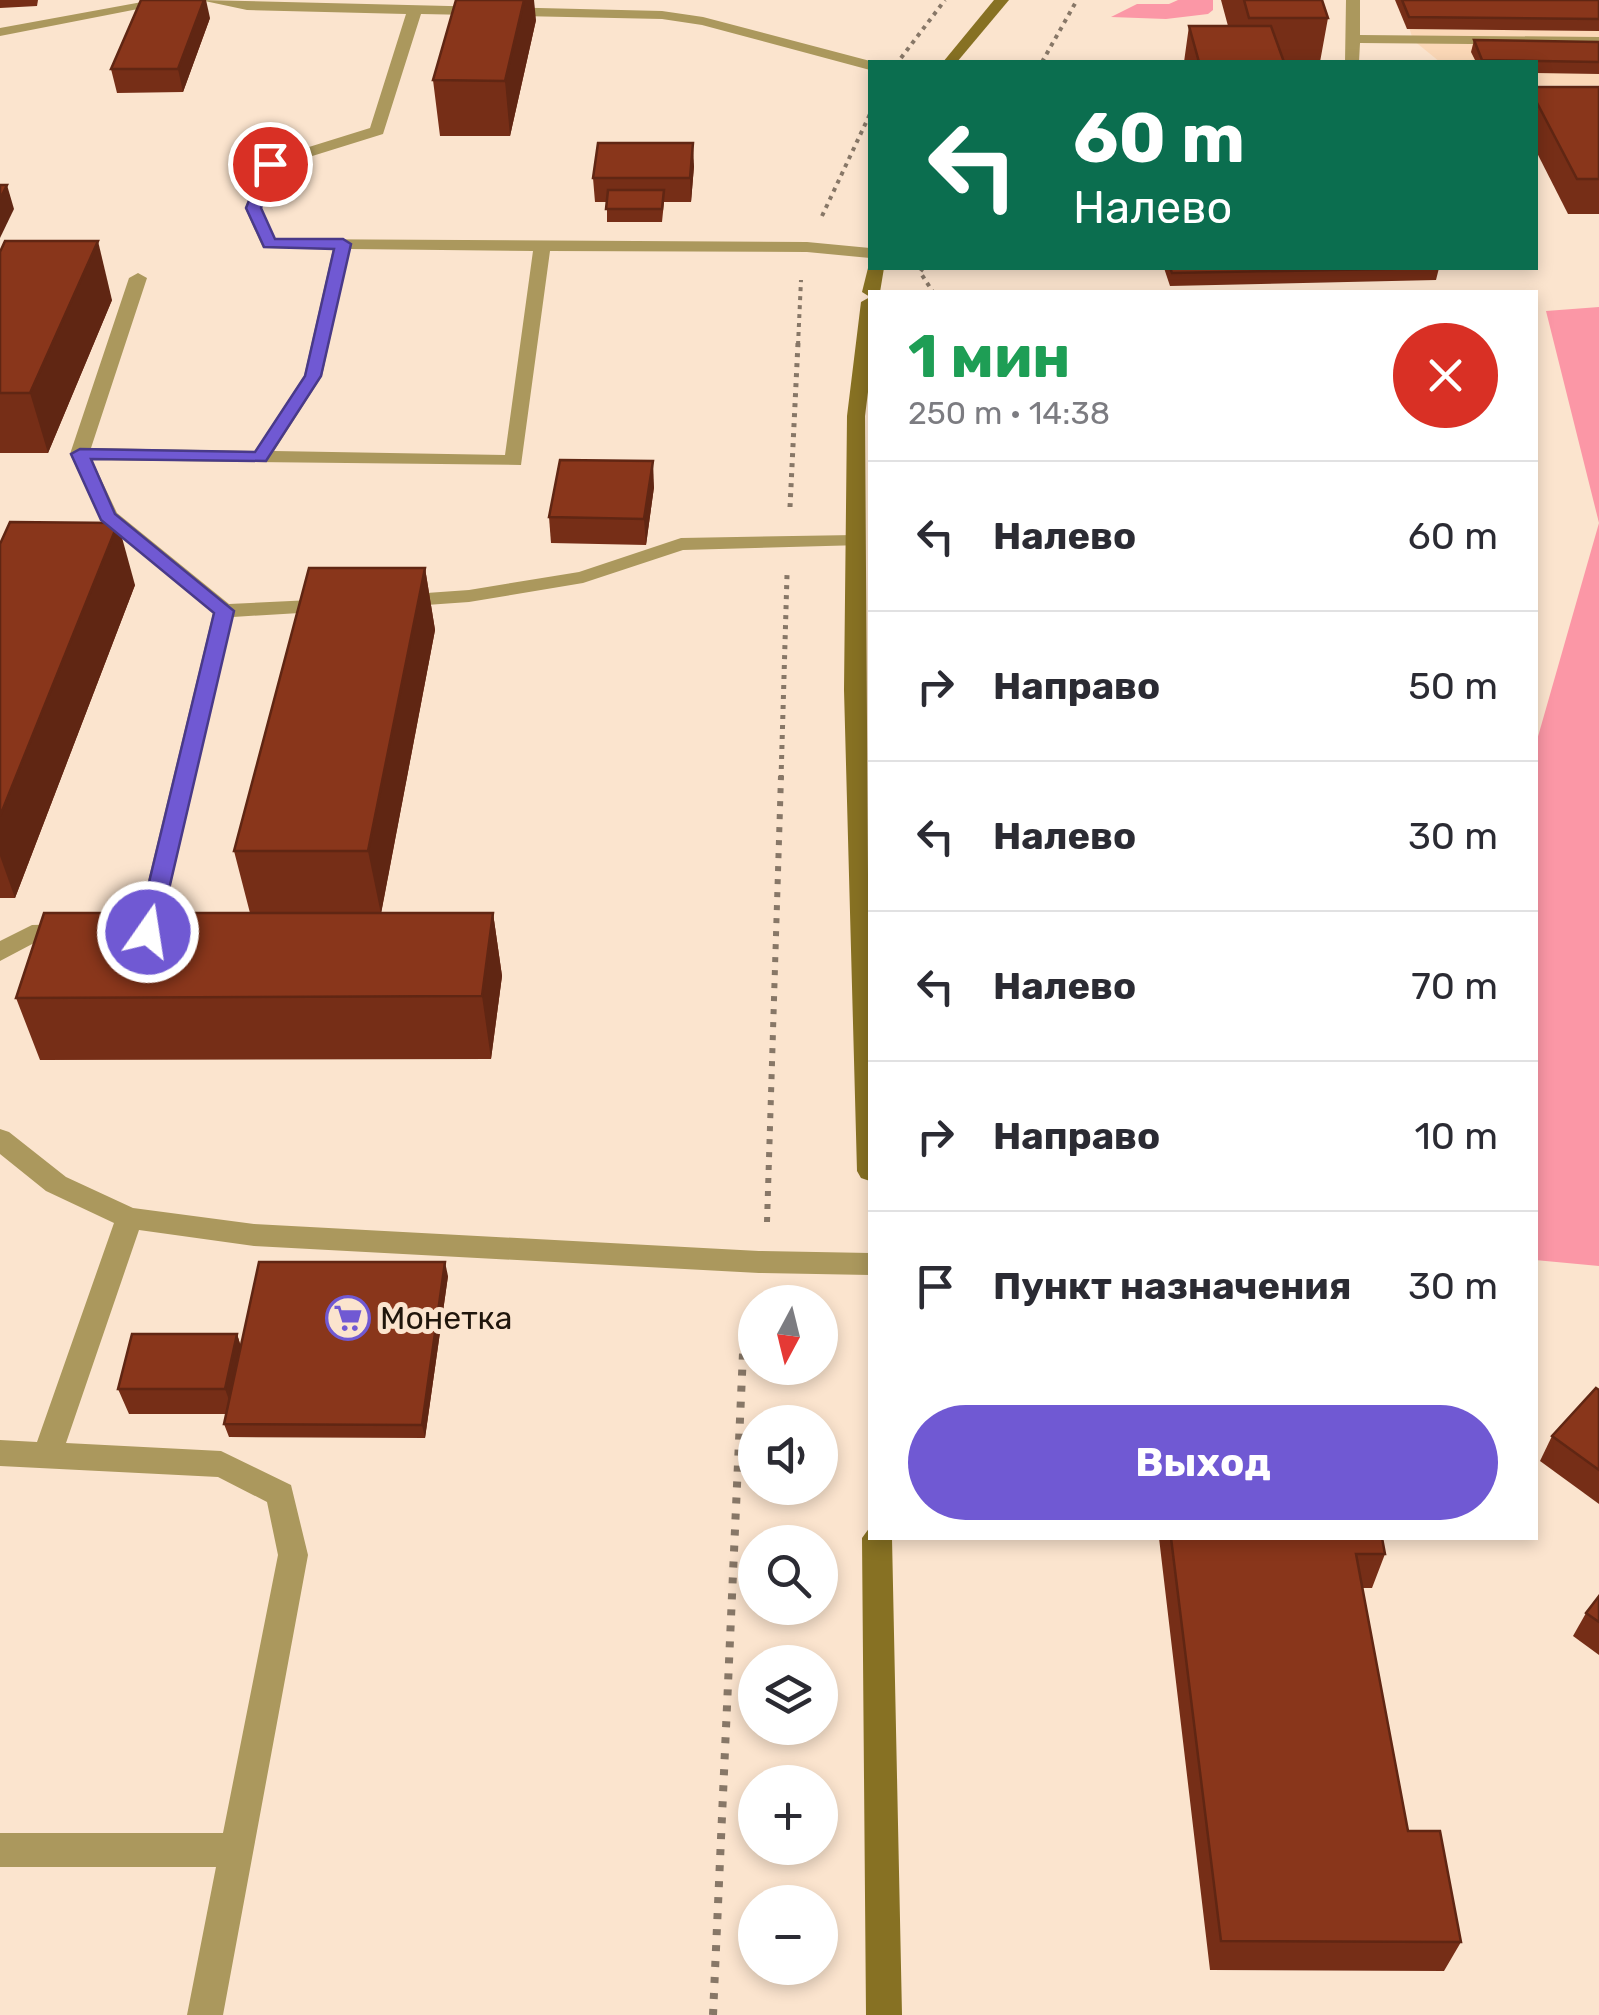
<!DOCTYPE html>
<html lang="ru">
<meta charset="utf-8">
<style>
body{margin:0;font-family:Rubik,sans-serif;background:#f7f7f7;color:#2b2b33;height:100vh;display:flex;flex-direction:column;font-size:38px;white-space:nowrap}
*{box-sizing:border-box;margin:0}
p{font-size:32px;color:#7c7c81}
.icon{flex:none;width:55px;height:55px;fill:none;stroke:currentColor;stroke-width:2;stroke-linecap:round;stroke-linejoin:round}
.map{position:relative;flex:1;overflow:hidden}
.panel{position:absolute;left:868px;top:290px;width:670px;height:1250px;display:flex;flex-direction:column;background:#fff;border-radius:0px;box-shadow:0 5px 15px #0003}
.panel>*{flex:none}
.guide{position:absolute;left:868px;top:60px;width:670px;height:210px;border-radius:0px;box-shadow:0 5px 15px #0003;background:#0b6e4f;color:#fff;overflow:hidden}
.needle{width:65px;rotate:187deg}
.fabs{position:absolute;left:738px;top:1285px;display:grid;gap:20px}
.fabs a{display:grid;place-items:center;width:100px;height:100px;border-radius:50%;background:#fff;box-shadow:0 5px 15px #0003;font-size:50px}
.pin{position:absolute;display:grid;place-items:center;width:85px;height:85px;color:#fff;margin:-42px;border:5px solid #fff;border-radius:50%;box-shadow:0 2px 10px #0007}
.me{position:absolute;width:110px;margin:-55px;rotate:13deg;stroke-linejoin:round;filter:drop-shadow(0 0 8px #0008)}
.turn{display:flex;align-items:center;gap:35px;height:210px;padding:0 40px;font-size:45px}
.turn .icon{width:130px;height:130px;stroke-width:2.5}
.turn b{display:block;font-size:70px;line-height:85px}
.round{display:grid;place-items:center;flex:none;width:105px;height:105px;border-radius:52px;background:#f7f7f7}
.headline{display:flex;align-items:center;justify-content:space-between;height:170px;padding:0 40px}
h1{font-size:60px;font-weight:700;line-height:75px;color:#1e9e55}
.action{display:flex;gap:20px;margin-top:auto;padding:20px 40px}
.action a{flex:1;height:115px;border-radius:60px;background:#7059d3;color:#fff;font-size:40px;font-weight:700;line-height:115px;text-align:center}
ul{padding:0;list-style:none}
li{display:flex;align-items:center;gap:30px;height:150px;padding:0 40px;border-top:2px solid #e1e1e2}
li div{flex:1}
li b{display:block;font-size:38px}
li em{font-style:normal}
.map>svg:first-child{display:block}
.built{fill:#fbd8b7}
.forest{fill:#fb97a6}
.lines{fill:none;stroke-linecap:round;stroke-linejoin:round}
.path-far3{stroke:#877767;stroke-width:4;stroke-dasharray:4 5;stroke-linecap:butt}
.path-far2{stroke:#877767;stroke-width:5;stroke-dasharray:4 6;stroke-linecap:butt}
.path-far1{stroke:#877767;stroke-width:6;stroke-dasharray:5 8;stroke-linecap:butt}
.path{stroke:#877767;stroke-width:8;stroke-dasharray:6 10;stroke-linecap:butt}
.lane{fill:#ab985d;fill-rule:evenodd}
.secondary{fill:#877123;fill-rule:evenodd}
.wall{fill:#762e17}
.shaded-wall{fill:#602613}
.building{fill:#89361b;stroke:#602613;stroke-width:2.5}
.route{fill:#7059d3;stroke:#493a89;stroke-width:2.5}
.labels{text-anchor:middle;stroke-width:10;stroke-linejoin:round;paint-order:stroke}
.poi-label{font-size:32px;fill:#20160c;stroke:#fbe4ce;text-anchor:start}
</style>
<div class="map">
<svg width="1599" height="2015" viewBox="0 0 1599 2015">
<rect width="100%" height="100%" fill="#fbe4ce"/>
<polygon class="built" points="1402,4 1599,6 1599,85 1535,85 1535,62 1440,62 1413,40"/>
<g class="forest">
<polygon points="1178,0 1213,0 1213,10 1208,14 1166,19 1111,17 1137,4 1169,4"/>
<polygon points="1599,307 1599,1266 1535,1260 1535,747 1599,523 1546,311"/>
</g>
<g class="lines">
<g class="path-far3">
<polyline points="901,58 945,0"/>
<polyline points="1042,62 1077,0"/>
<polyline points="822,216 870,114"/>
<polyline points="923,268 920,272 933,292"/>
<polyline points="798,345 801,280"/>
</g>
<g class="path-far2">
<polyline points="790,507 798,343"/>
<polyline points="781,779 787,575"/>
</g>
<g class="path-far1">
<polyline points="767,1222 781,776"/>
<polyline points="748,1326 752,1303"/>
</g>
<polyline class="path" points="713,2015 743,1353 748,1324"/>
<g class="lane">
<polygon points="153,0 184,0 0,36 0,28"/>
<path d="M200,0L662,11L703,17L874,62H870V70L702,25L662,19L421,14L383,134L277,167L261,208L275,239L807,242L870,248V258L807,252L550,251L521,465L92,460L117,513L229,604L333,599L343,605L333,611L233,617L160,931L148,940L136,931L213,613L101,520L70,454L129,278L138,273L147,278L91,448L255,451L304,376L333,249L263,248L245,208L264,161L370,128L406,14L247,10ZM350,249L533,251L505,455L274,451L322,376Z"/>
<polygon points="1346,0 1360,0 1360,35 1599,37 1599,45 1360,43 1359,62 1345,62"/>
<polygon points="855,535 862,537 862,545 683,550 583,583 469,602 398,607 388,601 398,595 469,590 579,572 681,538"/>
<polygon points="70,924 82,933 79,939 36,942 0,961 0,941 32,925"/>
<polygon points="0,1129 9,1132 66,1177 133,1208 254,1224 759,1251 870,1253 870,1275 759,1273 254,1246 139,1230 66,1443 221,1451 291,1485 308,1555 223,2015 187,2015 216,1867 0,1867 0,1833 223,1833 278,1555 267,1502 218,1477 0,1466 0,1440 37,1442 114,1223 46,1191 0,1154"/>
</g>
<g class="secondary">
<polygon points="994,0 1009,0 957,62 943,62"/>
<polygon points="869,264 884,268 880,292 870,292 870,376 865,416 870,1181 861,1178 857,1171 844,690 847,416 861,302 870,297 862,292"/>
<polygon points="870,1527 870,1538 892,1538 902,2015 866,2015 862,1538"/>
</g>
</g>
<g class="wall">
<polygon points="0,0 38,0 37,6 0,8"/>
<polygon points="1221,0 1322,0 1328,18 1320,62 1184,62 1189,26 1228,26"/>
<polygon points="1395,0 1599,0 1599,31 1407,29"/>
<polygon points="210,18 183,92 117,93 111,69"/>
<polygon points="536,20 510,136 440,136 433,80"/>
<polygon points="1474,40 1599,42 1599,74 1535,73 1535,62 1476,62 1471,52"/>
<polygon points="1535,87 1599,87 1599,214 1568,214 1535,149"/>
<polygon points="694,166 691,202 664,202 662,222 607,222 607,202 595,202 593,178"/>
<polygon points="0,252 112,300 48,453 0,453"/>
<polygon points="1164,268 1439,268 1436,280 1170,286"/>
<polygon points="654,487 646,545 551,543 549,517"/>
<polygon points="0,544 135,585 15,898 0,898"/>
<polygon points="425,568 435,630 381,913 493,913 502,976 491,1059 40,1060 16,998 250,913 234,851"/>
<polygon points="448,1276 425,1438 229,1437 224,1424 226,1414 129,1414 118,1389 237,1334 241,1347"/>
<polygon points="1599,1390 1599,1504 1540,1461 1552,1436"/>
<polygon points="1159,1538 1382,1538 1385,1554 1372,1588 1362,1588 1408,1831 1461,1942 1444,1971 1210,1970"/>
<polygon points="1599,1596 1599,1655 1573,1636 1586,1613"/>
</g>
<g class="shaded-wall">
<polygon points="204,0 206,0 210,18 183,92 178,69"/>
<polygon points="524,0 534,0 536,20 510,136 505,81"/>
<polygon points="693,143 694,166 691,202 690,178"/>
<polygon points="7,185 14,209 0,238 0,199"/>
<polygon points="98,241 112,300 48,453 30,393"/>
<polygon points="653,461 654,487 646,545 644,519"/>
<polygon points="118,523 135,585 15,898 0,856 0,816"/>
<polygon points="425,568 435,630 381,914 368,851"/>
<polygon points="493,913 502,976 491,1059 482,996"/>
<polygon points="445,1262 448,1276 425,1438 422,1425"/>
<polygon points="237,1334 245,1360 234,1414 225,1389"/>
</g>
<g class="building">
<polygon points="141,0 204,0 178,69 111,69"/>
<polygon points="456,0 524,0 505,81 433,80"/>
<polygon points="1244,0 1322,0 1328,18 1249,18"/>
<polygon points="1402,0 1599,0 1599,19 1409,17"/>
<polygon points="1189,26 1271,26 1284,62 1199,62"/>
<polygon points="1474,40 1599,42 1599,62 1482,60"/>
<polygon points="1535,87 1599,87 1599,179 1577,179 1535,99"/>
<polygon points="598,143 693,143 690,178 593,178"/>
<polygon points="0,185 7,185 0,199"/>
<polygon points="608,190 664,190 662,209 606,209"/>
<polygon points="5,241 98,241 30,393 0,393 0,252"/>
<polygon points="1170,268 1434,268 1172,273"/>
<polygon points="560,460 653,461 644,519 549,517"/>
<polygon points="10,522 118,523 0,816 0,544"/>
<polygon points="309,568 425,568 368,851 234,851"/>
<polygon points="44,913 493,913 482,996 16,998"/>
<polygon points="259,1262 445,1262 422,1425 224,1424"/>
<polygon points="132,1334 237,1334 225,1389 118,1389"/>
<polygon points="1596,1388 1599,1390 1599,1470 1552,1436"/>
<polygon points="1171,1538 1382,1538 1385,1554 1356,1554 1408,1831 1440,1831 1461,1942 1221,1941"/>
<polygon points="1599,1596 1599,1622 1586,1613"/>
</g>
<polygon class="route" points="265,161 277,164 261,208 275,239 343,239 351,244 321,376 266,461 91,459 115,514 234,611 159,932 148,939 137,932 214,613 101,520 71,454 80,449 255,452 305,376 334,249 264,247 246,208"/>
<defs>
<g id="supermarket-ring" transform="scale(2.25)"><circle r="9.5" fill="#fbe4ce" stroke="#7059d3" stroke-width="1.5"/><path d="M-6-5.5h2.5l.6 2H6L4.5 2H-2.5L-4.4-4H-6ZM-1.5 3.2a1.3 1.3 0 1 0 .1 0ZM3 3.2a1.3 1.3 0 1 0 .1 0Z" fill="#7059d3"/></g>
</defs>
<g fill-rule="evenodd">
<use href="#supermarket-ring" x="348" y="1318"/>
</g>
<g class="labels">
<g class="poi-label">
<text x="380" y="1329">Монетка</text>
</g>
</g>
</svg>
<div class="fabs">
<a><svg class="needle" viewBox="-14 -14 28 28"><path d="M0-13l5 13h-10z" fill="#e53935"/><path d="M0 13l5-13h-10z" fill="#7c7c81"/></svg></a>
<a><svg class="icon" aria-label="sound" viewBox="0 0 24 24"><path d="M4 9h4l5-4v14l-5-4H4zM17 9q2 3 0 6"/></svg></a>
<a><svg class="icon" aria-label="search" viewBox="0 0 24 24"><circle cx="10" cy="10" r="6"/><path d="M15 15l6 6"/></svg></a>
<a><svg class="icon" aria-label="layers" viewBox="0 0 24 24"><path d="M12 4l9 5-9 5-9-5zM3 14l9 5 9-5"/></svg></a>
<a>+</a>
<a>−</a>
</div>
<div class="pin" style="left:270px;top:164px;background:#d93025"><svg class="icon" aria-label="arrive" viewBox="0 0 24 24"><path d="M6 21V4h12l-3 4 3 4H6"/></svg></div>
<svg class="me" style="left:148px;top:932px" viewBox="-20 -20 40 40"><circle r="17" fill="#7059d3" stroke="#fff" stroke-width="3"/><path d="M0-11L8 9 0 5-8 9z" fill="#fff"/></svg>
<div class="guide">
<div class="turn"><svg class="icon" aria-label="left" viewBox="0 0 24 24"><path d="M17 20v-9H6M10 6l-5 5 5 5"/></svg><div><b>60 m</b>Налево</div></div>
</div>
<section class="panel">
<div class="headline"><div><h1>1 мин</h1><p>250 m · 14:38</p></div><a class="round" style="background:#d93025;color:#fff"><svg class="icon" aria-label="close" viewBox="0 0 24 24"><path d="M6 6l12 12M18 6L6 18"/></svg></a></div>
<ul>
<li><svg class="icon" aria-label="left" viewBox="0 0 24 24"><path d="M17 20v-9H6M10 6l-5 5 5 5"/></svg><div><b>Налево</b></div><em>60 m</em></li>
<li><svg class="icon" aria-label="right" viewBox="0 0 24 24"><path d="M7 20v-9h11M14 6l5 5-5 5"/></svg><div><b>Направо</b></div><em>50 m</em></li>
<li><svg class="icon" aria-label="left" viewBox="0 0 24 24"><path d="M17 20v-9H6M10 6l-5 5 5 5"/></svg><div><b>Налево</b></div><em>30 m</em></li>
<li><svg class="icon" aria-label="left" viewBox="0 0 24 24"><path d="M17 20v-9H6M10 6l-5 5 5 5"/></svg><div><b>Налево</b></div><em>70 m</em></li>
<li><svg class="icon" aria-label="right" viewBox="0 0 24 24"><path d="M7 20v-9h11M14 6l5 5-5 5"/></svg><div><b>Направо</b></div><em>10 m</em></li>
<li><svg class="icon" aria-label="arrive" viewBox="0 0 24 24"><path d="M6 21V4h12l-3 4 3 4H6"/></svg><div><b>Пункт назначения</b></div><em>30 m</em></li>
</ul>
<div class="action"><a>Выход</a></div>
</section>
</div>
